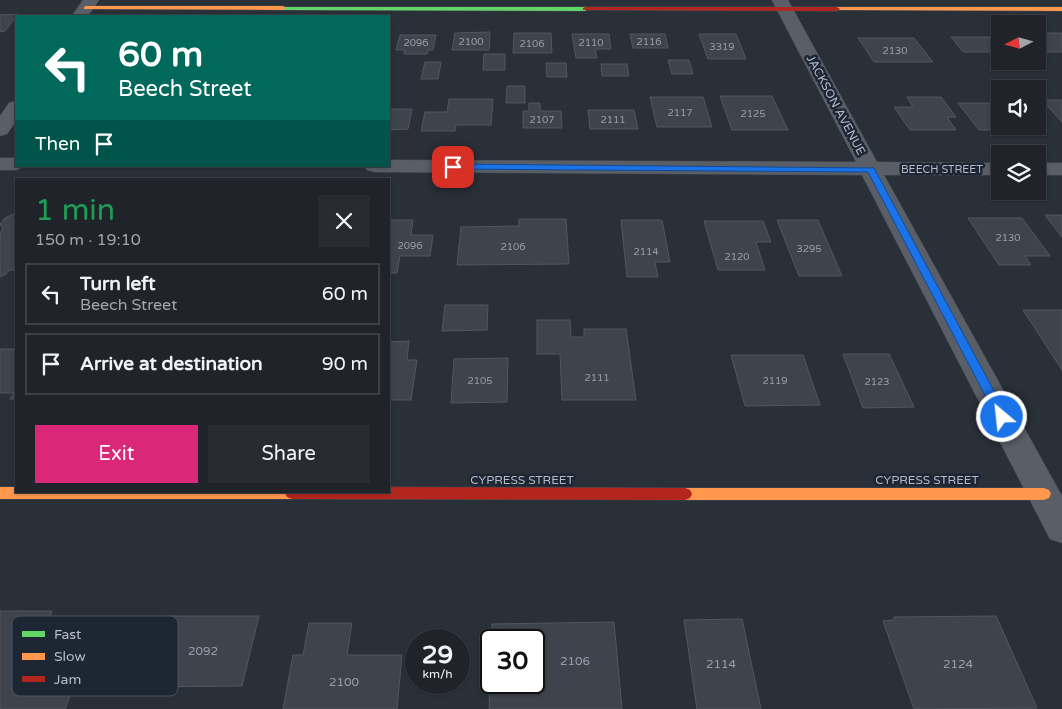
<!DOCTYPE html>
<meta charset="utf-8">
<style>
body{margin:0;font-family:"Varela Round",sans-serif;background:#282c32;color:#f1f3f6;height:100vh;display:flex;flex-direction:column;font-size:19px;white-space:nowrap}
*{box-sizing:border-box;margin:0}
p{font-size:16px;color:#a2a4a8}
.icon{flex:none;width:28px;height:28px;fill:none;stroke:currentColor;stroke-width:2;stroke-linecap:round;stroke-linejoin:round}
.map{position:relative;flex:1;overflow:hidden}
.details{position:absolute;left:15px;top:178px;width:375px;height:315px;display:flex;flex-direction:column;background:#20242a;border-radius:0px;box-shadow:0 1px 4px #0004,0 0 0 1px #3d4147}
.details>*{flex:none}
.guide{position:absolute;left:15px;top:15px;width:375px;height:152px;border-radius:0px;box-shadow:0 1px 4px #0004,0 0 0 1px #3d4147;background:#00695c;color:#fff;overflow:hidden}
.needle{width:32px;rotate:264deg}
.controls{position:absolute;left:991px;top:15px;display:grid;gap:10px}
.controls a{display:grid;place-items:center;width:55px;height:55px;border-radius:0px;background:#20242a;box-shadow:0 1px 4px #0004,0 0 0 1px #3d4147;font-size:25px}
.speed{position:absolute;left:405px;top:629px;display:flex;gap:10px;font-size:25px;font-weight:700;text-align:center}
.speed>*{display:grid;place-content:center;width:65px;height:65px;border-radius:50%;background:#20242a;box-shadow:0 1px 4px #0004,0 0 0 1px #3d4147;line-height:1}
.speed small{font-size:12px;font-weight:400}
.speed .limit{border:2px solid #111;border-radius:8px;background:#fff;color:#111}
.pin{position:absolute;display:grid;place-items:center;width:42px;height:42px;color:#fff;margin:-21px;border-radius:10px;box-shadow:0 2px 8px #0006}
.me{position:absolute;width:55px;margin:-28px;rotate:332deg;stroke-linejoin:round;filter:drop-shadow(0 0 4px #0008)}
.turn{display:flex;align-items:center;gap:18px;height:105px;padding:0 20px;font-size:22px}
.turn .icon{width:65px;height:65px;stroke-width:2.5}
.turn b{display:block;font-size:35px;line-height:42px}
.then{display:flex;align-items:center;height:48px;padding:0 20px;background:#0003;gap:10px;font-size:19px}
.round{display:grid;place-items:center;flex:none;width:52px;height:52px;border-radius:0px;background:#282c32}
.summary{display:flex;align-items:center;justify-content:space-between;height:85px;padding:0 20px}
h1{font-size:30px;font-weight:600;line-height:38px;color:#1e9e55}
.primary-button{display:flex;gap:10px;margin-top:auto;padding:10px 20px}
.primary-button a{flex:1;height:58px;border-radius:0px;background:#db2777;color:#fff;font-size:20px;font-weight:600;line-height:58px;text-align:center}
.primary-button a+a{background:#282c32;color:#f1f3f6}
ul{padding:0;list-style:none}
li{display:flex;align-items:center;gap:15px;height:62px;margin:0 10px 8px;padding:0 10px;border:2px solid #3d4147;border-radius:0px}
li div{flex:1}
li b{display:block;font-size:19px}
li em{font-style:normal}
.map>svg:first-child{display:block}
.building{fill:#3f444c;stroke:#52575f;fill-rule:evenodd}
.lines{fill:none;stroke-linecap:round;stroke-linejoin:round}
.street-casing{stroke:#484c55;stroke-width:1}
.fast-casing{stroke:#484c55;stroke-width:1}
.slow-casing{stroke:#484c55;stroke-width:1}
.jam-casing{stroke:#484c55;stroke-width:1}
.street{fill:#5a5e66;fill-rule:evenodd}
.fast{fill:#63d668;fill-rule:evenodd}
.slow{fill:#ff974d;fill-rule:evenodd}
.jam{fill:#b3261e;fill-rule:evenodd}
.route{fill:#1a73e8;stroke:#114b97}
.labels{text-anchor:middle;stroke-width:5;stroke-linejoin:round;paint-order:stroke}
.number-label{font-size:10px;fill:#979eaa}
.far-street-label{font-size:11px;fill:#b4bcc9;stroke:#1d2633}
.street-label{font-size:12px;fill:#b4bcc9;stroke:#1d2633}
.near-number-label{font-size:12px;fill:#979eaa}
.key{fill:#1d2633;stroke:#4a5360;stroke-width:1}
.key-label{font-size:14px;fill:#b4bcc9}
</style>
<div class="map">
<svg width="1062" height="709" viewBox="0 0 1062 709">
<rect width="100%" height="100%" fill="#2a3038"/>
<g class="building">
<polygon points="18,14 5,31 0,32 0,15"/>
<polygon points="490,32 489,50 452,50 455,33"/>
<polygon points="514,33 551,33 552,53 513,53"/>
<polygon points="1038,33 1062,33 1062,52 1047,52 1038,43"/>
<polygon points="572,34 609,34 611,49 595,49 597,58 576,58"/>
<polygon points="630,34 665,34 668,48 633,48"/>
<polygon points="699,34 736,34 746,59 708,59"/>
<polygon points="400,35 436,35 433,50 428,50 427,54 404,54 405,50 396,50"/>
<polygon points="951,37 996,37 1000,41 1000,52 963,52"/>
<polygon points="858,38 914,38 933,62 874,62"/>
<polygon points="484,54 505,54 505,70 483,70"/>
<polygon points="668,60 689,60 693,74 672,74"/>
<polygon points="425,62 441,62 438,79 421,79"/>
<polygon points="546,63 566,63 567,77 547,77"/>
<polygon points="601,64 627,64 629,76 602,76"/>
<polygon points="507,86 525,86 525,103 506,103"/>
<polygon points="720,96 772,96 788,130 732,130"/>
<polygon points="650,97 703,97 712,127 657,127"/>
<polygon points="907,97 941,97 956,117 947,117 956,130 910,130 894,107 913,107"/>
<polygon points="449,99 493,99 491,125 456,125 455,131 421,131 425,112 447,112"/>
<polygon points="1042,100 1062,100 1062,122"/>
<polygon points="529,103 540,103 540,111 561,111 562,128 523,128 523,111 529,111"/>
<polygon points="958,103 1000,103 1000,126 1038,126 1038,120 1046,130 979,130"/>
<polygon points="389,109 412,109 408,129 389,130"/>
<polygon points="588,110 634,110 638,129 590,129"/>
<polygon points="16,213 16,270 9,270 6,274 0,277 0,233 3,229 0,224 5,218"/>
<polygon points="1045,215 1062,215 1062,237"/>
<polygon points="968,218 1022,218 1050,256 1025,256 1031,265 999,265"/>
<polygon points="519,219 566,219 569,264 457,265 461,227 519,226"/>
<polygon points="389,220 413,220 411,235 433,235 430,256 400,256 397,273 389,273"/>
<polygon points="621,220 662,220 670,262 655,262 658,277 627,277"/>
<polygon points="777,220 818,220 842,276 799,276"/>
<polygon points="704,221 763,221 771,242 756,242 765,270 718,270"/>
<polygon points="445,305 488,305 487,330 442,331"/>
<polygon points="1023,310 1062,310 1062,370"/>
<polygon points="537,320 570,320 571,337 584,337 584,329 626,329 636,400 562,400 560,354 537,354"/>
<polygon points="409,341 407,360 417,360 411,400 389,400 389,342"/>
<polygon points="0,349 16,349 16,399 10,399 14,393 0,393"/>
<polygon points="843,354 889,354 914,407 863,408"/>
<polygon points="731,355 803,355 820,405 745,406"/>
<polygon points="508,358 507,402 451,403 454,359"/>
<polygon points="0,611 52,611 37,646 90,644 65,709 0,709"/>
<polygon points="167,616 259,616 242,686 143,687"/>
<polygon points="996,616 1037,708 914,709 883,621 894,620 894,617"/>
<polygon points="742,619 761,709 697,709 684,620"/>
<path d="M614,622L622,709H489L492,624ZM491,640H534V682H491Z"/>
<polygon points="309,623 352,623 347,655 402,655 397,709 283,709 293,655 303,655"/>
</g>
<g class="lines">
<g class="street-casing">
<g id="street">
<polygon points="83,0 99,0 88,16 72,16"/>
<polygon points="772,0 788,0 877,162 1000,163 1000,175 884,175 1062,496 1062,543 1050,539 862,175 374,172 367,170 364,166 389,166 389,160 856,162"/>
<polygon points="16,101 16,121 7,134 0,136 0,116 9,103"/>
<polygon points="0,158 16,158 16,166 25,166 16,170 0,170"/>
<rect x="1038" y="163" width="24" height="12"/>
</g>
</g>
<g class="fast-casing">
<polygon id="fast" points="281,7 585,7 588,9 585,11 283,10 280,8"/>
</g>
<g class="slow-casing">
<g id="slow">
<polygon points="86,6 283,6 286,8 283,10 84,9 84,7"/>
<polygon points="837,7 1062,7 1062,11 835,10 834,9"/>
<polygon points="0,487 16,487 16,491 298,491 299,493 297,497 292,499 0,499"/>
<polygon points="685,488 1044,488 1049,490 1051,494 1049,498 1044,500 685,500 680,498 678,494 680,490"/>
</g>
</g>
<g class="jam-casing">
<g id="jam">
<polygon points="585,7 837,7 840,9 837,11 583,10 583,8"/>
<polygon points="389,487 685,488 690,490 692,494 690,498 685,500 292,499 287,497 285,493 286,491 389,491"/>
</g>
</g>
<use href="#street" class="street"/>
<use href="#fast" class="fast"/>
<use href="#slow" class="slow"/>
<use href="#jam" class="jam"/>
</g>
<polygon class="route" points="453,164 874,168 1008,417 1007,420 998,420 868,172 450,169 450,165"/>
<g class="labels">
<g class="number-label">
<text x="471" y="45">2100</text>
<text x="649" y="45">2116</text>
<text x="416" y="46">2096</text>
<text x="591" y="46">2110</text>
<text x="532" y="47">2106</text>
<text x="722" y="50">3319</text>
<text x="895" y="54">2130</text>
<text x="680" y="116">2117</text>
<text x="753" y="117">2125</text>
<text x="542" y="123">2107</text>
<text x="613" y="123">2111</text>
<text x="1008" y="241">2130</text>
<text x="410" y="249">2096</text>
<text x="513" y="250">2106</text>
<text x="809" y="252">3295</text>
<text x="646" y="255">2114</text>
<text x="737" y="260">2120</text>
<text x="597" y="381">2111</text>
<text x="480" y="384">2105</text>
<text x="775" y="384">2119</text>
<text x="877" y="385">2123</text>
</g>
<g class="far-street-label">
<text x="942" y="173">BEECH STREET</text>
</g>
<g class="street-label">
<text transform="translate(836 105) rotate(62)" y="4">JACKSON AVENUE</text>
<text x="522" y="484">CYPRESS STREET</text>
<text x="927" y="484">CYPRESS STREET</text>
</g>
<g class="near-number-label">
<text x="203" y="655">2092</text>
<text x="575" y="665">2106</text>
<text x="721" y="668">2114</text>
<text x="958" y="668">2124</text>
<text x="344" y="686">2100</text>
</g>
</g>
<rect x="12" y="616" width="166" height="80" rx="8" class="key"/>
<rect x="22" y="631" width="23" height="6" fill="#63d668"/>
<rect x="22" y="653" width="23" height="7" fill="#ff974d"/>
<rect x="22" y="676" width="23" height="6" fill="#b3261e"/>
<g class="key-label">
<text x="54" y="639">Fast</text>
<text x="54" y="661">Slow</text>
<text x="54" y="684">Jam</text>
</g>
</svg>
<div class="controls">
<a><svg class="needle" viewBox="-14 -14 28 28"><path d="M0-13l5 13h-10z" fill="#e53935"/><path d="M0 13l5-13h-10z" fill="#a2a4a8"/></svg></a>
<a><svg class="icon" aria-label="sound" viewBox="0 0 24 24"><path d="M4 9h4l5-4v14l-5-4H4zM17 9q2 3 0 6"/></svg></a>
<a><svg class="icon" aria-label="layers" viewBox="0 0 24 24"><path d="M12 4l9 5-9 5-9-5zM3 14l9 5 9-5"/></svg></a>
</div>
<div class="speed"><div>29<small>km/h</small></div><div class="limit">30</div></div>
<div class="pin" style="left:453px;top:167px;background:#d93025"><svg class="icon" aria-label="arrive" viewBox="0 0 24 24"><path d="M6 21V4h12l-3 4 3 4H6"/></svg></div>
<svg class="me" style="left:1002px;top:417px" viewBox="-20 -20 40 40"><circle r="17" fill="#1a73e8" stroke="#fff" stroke-width="3"/><path d="M0-11L8 9 0 5-8 9z" fill="#fff"/></svg>
<div class="guide">
<div class="turn"><svg class="icon" aria-label="left" viewBox="0 0 24 24"><path d="M17 20v-9H6M10 6l-5 5 5 5"/></svg><div><b>60 m</b>Beech Street</div></div>
<div class="then">Then<svg class="icon" aria-label="arrive" viewBox="0 0 24 24"><path d="M6 21V4h12l-3 4 3 4H6"/></svg></div>
</div>
<section class="details">
<div class="summary"><div><h1>1 min</h1><p>150 m · 19:10</p></div><a class="round"><svg class="icon" aria-label="close" viewBox="0 0 24 24"><path d="M6 6l12 12M18 6L6 18"/></svg></a></div>
<ul>
<li><svg class="icon" aria-label="left" viewBox="0 0 24 24"><path d="M17 20v-9H6M10 6l-5 5 5 5"/></svg><div><b>Turn left</b><p>Beech Street</p></div><em>60 m</em></li>
<li><svg class="icon" aria-label="arrive" viewBox="0 0 24 24"><path d="M6 21V4h12l-3 4 3 4H6"/></svg><div><b>Arrive at destination</b></div><em>90 m</em></li>
</ul>
<div class="primary-button"><a>Exit</a><a>Share</a></div>
</section>
</div>
